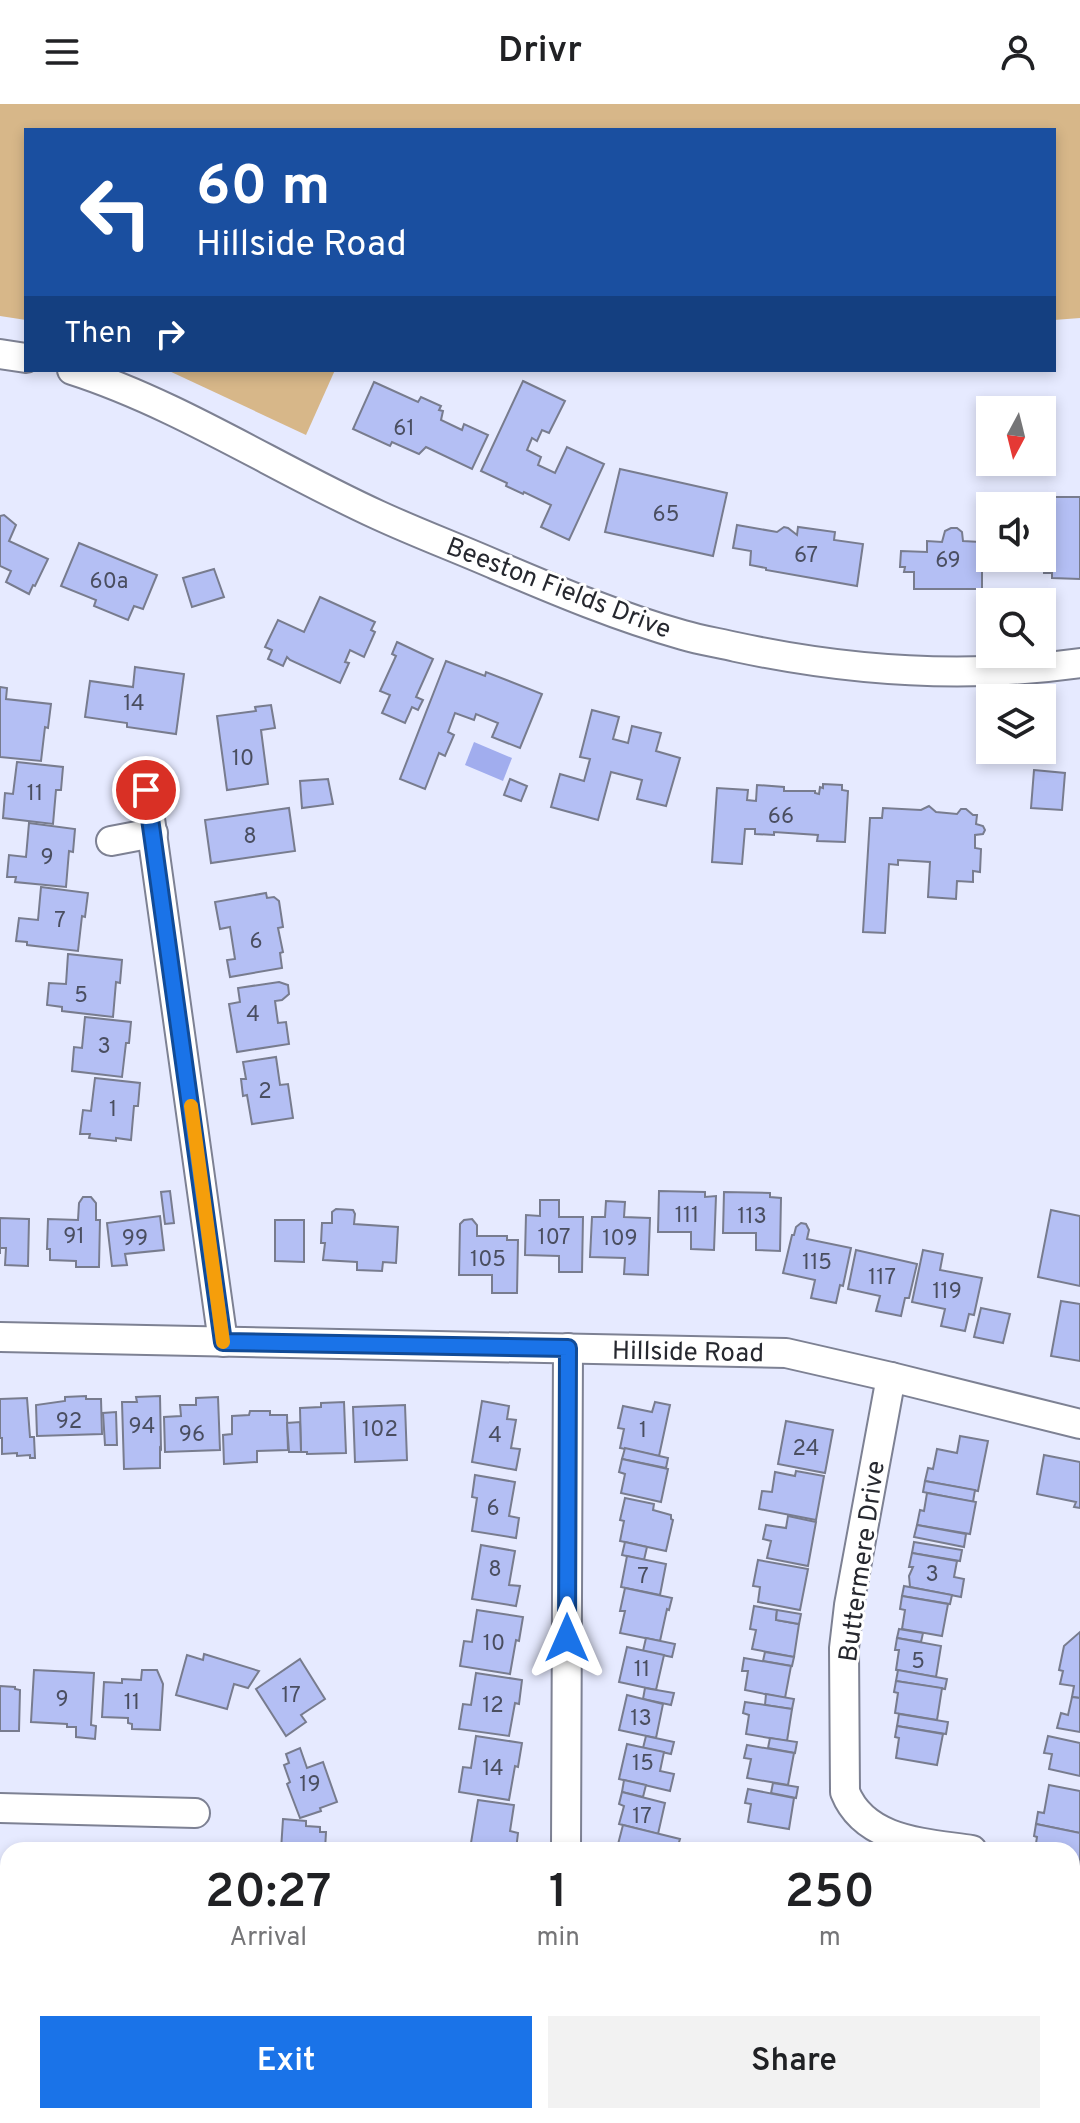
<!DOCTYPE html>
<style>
body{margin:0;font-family:Overpass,sans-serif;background:#f2f2f2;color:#202124;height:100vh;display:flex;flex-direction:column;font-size:30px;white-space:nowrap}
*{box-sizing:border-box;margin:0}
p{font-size:26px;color:#757577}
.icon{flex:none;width:44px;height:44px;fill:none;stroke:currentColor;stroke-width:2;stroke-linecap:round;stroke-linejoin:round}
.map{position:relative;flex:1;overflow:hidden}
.sheet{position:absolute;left:0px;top:1738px;width:1080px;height:282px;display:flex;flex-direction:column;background:#fff;border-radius:24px 24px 0 0;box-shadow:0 4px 12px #0003}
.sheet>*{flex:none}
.banner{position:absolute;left:24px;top:24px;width:1032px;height:244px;border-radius:0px;box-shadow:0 4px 12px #0003;background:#1a4fa0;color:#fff;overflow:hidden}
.needle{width:52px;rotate:187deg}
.buttons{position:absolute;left:976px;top:292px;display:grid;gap:16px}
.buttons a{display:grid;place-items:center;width:80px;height:80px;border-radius:0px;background:#fff;box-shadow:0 4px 12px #0003;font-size:40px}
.pin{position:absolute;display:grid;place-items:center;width:68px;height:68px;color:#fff;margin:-34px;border:4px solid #fff;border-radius:50%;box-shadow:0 2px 8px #0007}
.me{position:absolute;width:88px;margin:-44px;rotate:0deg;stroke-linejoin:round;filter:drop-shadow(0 0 6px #0008)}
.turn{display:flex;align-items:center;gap:28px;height:168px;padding:0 40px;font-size:36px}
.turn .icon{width:104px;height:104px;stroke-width:2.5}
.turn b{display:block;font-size:56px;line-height:68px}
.then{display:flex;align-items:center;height:76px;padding:0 40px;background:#0003;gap:16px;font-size:30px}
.eta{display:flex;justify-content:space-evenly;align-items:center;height:136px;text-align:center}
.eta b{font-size:48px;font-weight:600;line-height:56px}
.button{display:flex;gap:16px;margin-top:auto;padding:16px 40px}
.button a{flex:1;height:92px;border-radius:0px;background:#1a73e8;color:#fff;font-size:32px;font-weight:600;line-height:92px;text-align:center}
.button a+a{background:#f2f2f2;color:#202124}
header{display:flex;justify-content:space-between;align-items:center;height:104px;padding:0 40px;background:#fff;font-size:36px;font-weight:600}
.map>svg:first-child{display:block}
.green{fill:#d7b789}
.water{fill:#a1adee}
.building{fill:#b4bff4;stroke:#787c8e;stroke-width:2}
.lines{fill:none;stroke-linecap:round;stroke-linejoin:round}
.service-casing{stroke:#7d8193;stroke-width:18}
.minor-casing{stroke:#7d8193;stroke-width:32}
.service{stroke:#fff;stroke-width:14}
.minor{stroke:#fff;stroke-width:28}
.route-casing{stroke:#114b97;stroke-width:20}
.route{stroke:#1a73e8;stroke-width:14}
.slow{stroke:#f59e0b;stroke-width:14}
.labels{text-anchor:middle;stroke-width:6;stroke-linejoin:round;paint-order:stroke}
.number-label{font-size:22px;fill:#4a4e60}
.street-label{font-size:26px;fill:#26282f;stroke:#fff}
</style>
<header><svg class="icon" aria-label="menu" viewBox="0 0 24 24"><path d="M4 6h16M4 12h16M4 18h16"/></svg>Drivr<svg class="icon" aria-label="person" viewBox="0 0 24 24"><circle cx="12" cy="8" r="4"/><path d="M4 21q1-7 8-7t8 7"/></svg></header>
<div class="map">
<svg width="1080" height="2019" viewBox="0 0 1080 2019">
<rect width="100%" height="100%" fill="#e6eaff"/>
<g class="green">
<polygon points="0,0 1080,0 1080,214 1054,216 1054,26 26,26 26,216 0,212"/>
<polygon points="167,266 335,266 306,331"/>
</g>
<polygon class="water" points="474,638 512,654 503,677 465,661"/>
<g class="building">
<polygon points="523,277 565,297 549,329 542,326 537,337 532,334 527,346 541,353 538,361 555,369 567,343 604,360 569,436 541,423 551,401 524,388 523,390 506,382 507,379 481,367"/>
<polygon points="374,278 418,298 421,293 441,302 439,306 443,307 441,316 462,326 464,320 488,331 472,365 426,343 419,350 392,338 390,342 353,325"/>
<polygon points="620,365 727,389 713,452 605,428"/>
<polygon points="1036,393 1080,393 1080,475 1052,474 1052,469 1044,469 1044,464 1021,464 1022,454 1042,454 1042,402 1036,402"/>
<polygon points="4,411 16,421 9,437 48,455 35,482 33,481 29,490 6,478 11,467 0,462 0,412"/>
<polygon points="737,421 777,428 784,423 788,424 797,431 798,423 835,428 834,436 863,440 857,482 766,466 766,464 750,461 751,447 733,444"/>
<polygon points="951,424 957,424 962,428 963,437 980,438 980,433 990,433 990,454 996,454 996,457 982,457 982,485 914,485 914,468 904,468 905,463 900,463 901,447 927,448 927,437 942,438 945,427"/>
<polygon points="79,439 157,471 143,505 134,502 128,516 94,502 96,496 61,482"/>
<polygon points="214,465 224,493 192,503 183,474"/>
<polygon points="320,493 375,518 371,526 375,528 364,553 350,546 345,558 349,559 340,579 290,556 287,553 283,562 268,555 272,546 265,543 278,516 304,528"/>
<polygon points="397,538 433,555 416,593 423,596 418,606 412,603 405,619 382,609 390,591 380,587 396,552 392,550"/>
<polygon points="446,557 485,572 486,568 542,590 520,644 492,633 498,619 476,610 474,616 455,609 448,628 454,631 445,652 439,649 425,685 400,675"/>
<polygon points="135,563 184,570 176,630 127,623 127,619 85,613 90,577 133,583"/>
<polygon points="0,583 7,584 6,595 51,600 48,624 45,623 41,657 0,653"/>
<polygon points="271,601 275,624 261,626 268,680 227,686 217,612 256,607 255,603"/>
<polygon points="592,606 619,613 613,635 628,639 632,622 661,629 656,647 680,654 666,702 637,695 642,676 611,668 598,716 551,703 560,670 584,677 590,655 580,653"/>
<polygon points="17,658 63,663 61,686 56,686 53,720 3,714 5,689 13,690"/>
<polygon points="1034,666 1065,669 1062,706 1031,704"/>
<polygon points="328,675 333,700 302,704 300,677"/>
<polygon points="510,675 527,682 521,697 504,691"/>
<polygon points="823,680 842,681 842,686 848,687 845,738 817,737 818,731 774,728 774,731 755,730 755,725 745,725 742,760 712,758 717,684 748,686 747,696 756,697 757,681 784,683 784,687 815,687 815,689 819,690 820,683 823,684"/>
<polygon points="929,702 936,708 957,710 961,705 966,705 973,711 977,711 976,720 983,722 985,726 983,730 975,731 975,744 981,745 980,768 973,767 973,778 957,777 956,795 928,793 930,758 898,756 898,761 889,760 885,829 863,828 870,714 882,714 883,704 921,706"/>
<polygon points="289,704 295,747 211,759 205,716"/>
<polygon points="29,719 75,725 73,748 69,747 66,783 15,778 16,773 7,773 9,751 26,753"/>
<polygon points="41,783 88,789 85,813 82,812 78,847 27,841 27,838 16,837 19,814 38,816"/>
<polygon points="266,789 267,794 274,793 279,797 283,823 278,824 283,848 280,849 282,864 230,873 227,856 235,855 230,823 220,825 215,798"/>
<polygon points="68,850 122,856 120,879 116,878 113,913 62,907 62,903 47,901 49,879 66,880"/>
<polygon points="279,878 288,881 289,890 282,896 275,897 278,919 286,918 289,940 237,948 229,900 240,898 238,884"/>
<polygon points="85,913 131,918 129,939 126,939 122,973 72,967 74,943 82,944"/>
<polygon points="276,953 280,981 288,980 293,1014 252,1020 247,991 243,992 241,975 246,975 243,958"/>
<polygon points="95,974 140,979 138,1002 134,1002 131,1036 116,1034 116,1037 89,1034 90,1030 80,1030 83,1006 91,1007"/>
<polygon points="170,1087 174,1119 165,1120 161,1088"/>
<polygon points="659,1087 705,1088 705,1093 716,1092 714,1146 691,1145 691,1128 658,1128"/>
<polygon points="724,1088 770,1089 770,1093 781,1094 780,1147 756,1146 756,1129 723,1129"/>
<polygon points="83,1093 91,1093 96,1099 96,1116 100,1116 99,1163 76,1163 76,1157 50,1156 50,1145 47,1145 48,1115 78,1116 79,1099"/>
<polygon points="540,1096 559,1096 559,1113 583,1113 582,1168 559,1168 559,1152 525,1151 526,1111 540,1112"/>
<polygon points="606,1097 625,1098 624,1113 650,1114 648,1171 624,1170 625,1154 590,1153 592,1113 605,1113"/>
<polygon points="336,1105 353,1106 355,1110 354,1120 398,1123 396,1159 383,1158 382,1167 357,1166 357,1158 323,1156 325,1139 321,1139 322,1119 332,1119 332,1108"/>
<polygon points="1051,1106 1080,1112 1080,1182 1038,1173"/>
<polygon points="160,1112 164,1146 125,1150 127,1161 112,1162 107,1119"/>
<polygon points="0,1114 29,1115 28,1162 5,1161 6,1144 0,1144 0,1150"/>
<polygon points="472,1115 477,1121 477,1132 507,1132 507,1136 518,1136 517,1189 492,1189 492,1171 459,1171 460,1120 464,1116"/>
<polygon points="275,1116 304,1116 304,1158 275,1157"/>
<polygon points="801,1119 806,1120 809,1126 807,1135 851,1144 843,1182 840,1181 836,1199 811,1194 815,1176 783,1169 792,1131 794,1131 796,1123"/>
<polygon points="856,1146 917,1160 909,1194 905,1194 901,1212 876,1207 880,1192 848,1185"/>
<polygon points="923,1146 943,1150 940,1166 982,1174 974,1211 969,1210 965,1227 941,1222 945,1205 912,1198"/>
<polygon points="1061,1197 1080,1200 1080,1257 1051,1252"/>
<polygon points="981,1204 1010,1210 1003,1239 974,1233"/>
<polygon points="86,1292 86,1295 101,1295 102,1330 37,1332 36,1301 65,1297 65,1293"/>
<polygon points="160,1292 161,1345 160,1344 160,1364 124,1365 122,1298 137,1298 136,1293"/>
<polygon points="218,1293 220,1346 165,1348 164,1313 181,1312 180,1301 196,1301 196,1294"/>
<polygon points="27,1294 30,1333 34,1333 35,1354 30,1354 30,1351 17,1352 17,1349 2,1350 2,1334 0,1334 0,1295"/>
<polygon points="482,1297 509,1302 507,1315 516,1316 511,1344 520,1345 516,1366 472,1358"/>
<polygon points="344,1298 346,1349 307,1350 307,1348 301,1348 300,1304 321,1303 321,1299"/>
<polygon points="655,1298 670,1301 659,1352 620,1344 624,1325 618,1324 623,1302 652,1308"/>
<polygon points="405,1301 407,1356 355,1358 353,1303"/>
<polygon points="250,1307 270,1307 270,1311 287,1311 288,1346 257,1347 257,1358 224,1360 223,1331 232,1330 232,1312 249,1311"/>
<polygon points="116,1308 117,1341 105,1341 103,1309"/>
<polygon points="786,1317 833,1326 825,1369 778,1360"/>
<polygon points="300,1318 301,1348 289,1348 287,1319"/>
<polygon points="960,1332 988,1337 978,1387 925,1377 928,1364 933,1365 937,1345 957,1349"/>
<polygon points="625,1344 668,1354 666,1364 622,1355"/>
<polygon points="1044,1351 1080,1358 1080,1404 1074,1403 1076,1398 1037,1390"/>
<polygon points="622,1355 668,1365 661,1398 621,1389 625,1370 619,1368"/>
<polygon points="796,1367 824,1372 816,1416 759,1405 762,1387 772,1388 775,1368 795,1372"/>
<polygon points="475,1371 515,1378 509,1412 519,1414 516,1434 472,1427 477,1394 472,1393"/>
<polygon points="925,1377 975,1386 973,1398 923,1388"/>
<polygon points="927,1389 976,1398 970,1430 917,1421 920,1406 924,1407"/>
<polygon points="625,1394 654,1400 653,1406 671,1411 671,1415 673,1416 666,1447 620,1437 624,1417 620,1416"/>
<polygon points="788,1412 816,1418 808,1462 767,1454 771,1437 763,1435 766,1421 786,1424"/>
<polygon points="917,1421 966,1430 964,1443 914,1433"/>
<polygon points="625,1438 647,1443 644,1456 622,1451"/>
<polygon points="914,1438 962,1446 960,1457 912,1449"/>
<polygon points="481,1441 515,1447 509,1481 520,1482 516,1502 472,1495"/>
<polygon points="912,1449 957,1457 954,1473 964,1475 961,1493 910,1483 909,1472 913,1463 909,1463"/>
<polygon points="627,1452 666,1460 660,1491 621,1483"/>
<polygon points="758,1456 808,1465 800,1506 758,1498 760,1483 753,1482"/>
<polygon points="904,1482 952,1491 950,1500 902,1492"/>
<polygon points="625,1484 672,1494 669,1506 667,1505 660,1537 620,1529 625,1507 620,1507"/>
<polygon points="902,1492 948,1500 942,1532 902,1525 905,1506 900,1505"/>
<polygon points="754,1502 777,1506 776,1516 799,1520 794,1553 752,1545 756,1526 750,1525"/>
<polygon points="477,1506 523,1513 519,1537 516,1536 510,1570 460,1562 464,1537 472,1538"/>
<polygon points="777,1506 801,1510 799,1520 776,1516"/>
<polygon points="899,1525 923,1529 921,1538 897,1534"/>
<polygon points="1080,1528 1080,1594 1072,1593 1074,1582 1060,1580 1063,1567 1059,1566 1064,1542"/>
<polygon points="646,1534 675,1540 672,1553 643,1547"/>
<polygon points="897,1534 941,1542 936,1573 896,1566 899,1546 895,1546"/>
<polygon points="627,1543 664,1551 656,1586 619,1578"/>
<polygon points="765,1548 794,1553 792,1562 763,1557"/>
<polygon points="204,1550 259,1567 248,1584 234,1580 227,1605 176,1591 187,1551 203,1556"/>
<polygon points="744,1554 791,1562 785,1594 745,1586 748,1567 742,1567"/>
<polygon points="300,1555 325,1595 301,1611 306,1618 286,1632 256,1585"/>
<polygon points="34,1566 94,1569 91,1621 96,1622 95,1635 76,1633 76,1623 67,1623 67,1620 31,1618"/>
<polygon points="142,1566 157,1566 163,1580 160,1626 132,1625 132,1620 128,1619 128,1614 102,1613 104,1578 122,1579 122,1575 141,1576"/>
<polygon points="898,1566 947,1575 945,1585 896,1577"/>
<polygon points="476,1569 522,1576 519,1600 515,1599 509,1632 459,1625 463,1600 471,1601"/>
<polygon points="896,1577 942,1584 937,1616 895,1609 898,1589 894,1588"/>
<polygon points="0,1582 15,1583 15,1585 20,1586 19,1627 0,1627"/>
<polygon points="645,1584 674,1589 671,1601 643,1595"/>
<polygon points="766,1590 794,1595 792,1605 765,1601"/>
<polygon points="627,1591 663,1600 656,1634 619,1626"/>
<polygon points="1072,1593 1080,1594 1080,1628 1057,1624 1061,1609 1068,1611"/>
<polygon points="745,1598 792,1605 787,1637 746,1630 749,1611 743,1609"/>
<polygon points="899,1610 948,1618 946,1630 897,1622"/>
<polygon points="897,1622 943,1630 937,1661 896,1654 899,1634 895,1633"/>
<polygon points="476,1632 522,1639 518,1663 515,1662 509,1696 459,1688 463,1663 471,1664"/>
<polygon points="646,1632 674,1638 671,1650 643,1644"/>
<polygon points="1048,1632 1080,1639 1080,1672 1049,1665 1052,1650 1044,1649"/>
<polygon points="770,1634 797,1638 795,1649 768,1644"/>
<polygon points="627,1640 664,1648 660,1667 674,1670 670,1687 619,1675"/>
<polygon points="747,1641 794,1649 788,1681 747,1674 751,1655 744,1654"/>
<polygon points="300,1644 307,1664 323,1658 337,1698 320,1704 321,1707 300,1714 287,1680 290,1678 284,1661 289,1659 286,1650"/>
<polygon points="624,1676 646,1681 643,1693 622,1688"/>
<polygon points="773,1679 798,1683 796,1694 771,1689"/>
<polygon points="1049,1681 1080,1687 1080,1729 1036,1720 1038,1708 1044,1709"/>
<polygon points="748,1685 794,1694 789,1725 748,1718 751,1700 745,1699"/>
<polygon points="622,1688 665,1699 658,1730 619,1720 624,1702 619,1700"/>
<polygon points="478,1696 514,1701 510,1727 518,1729 516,1746 470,1745"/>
<polygon points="283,1715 306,1717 306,1722 320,1723 320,1728 326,1728 325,1746 281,1746"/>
<polygon points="1036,1720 1080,1729 1080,1764 1075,1763 1074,1771 1072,1771 1072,1746 1035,1746 1037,1733 1034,1732"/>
<polygon points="623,1721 680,1735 677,1745 680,1746 623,1746 617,1744"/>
<polygon points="0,1773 8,1774 8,1794 5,1794 4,1809 1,1809 1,1811"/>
<polygon points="419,2012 459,2012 457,2019"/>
</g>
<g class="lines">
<g class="service-casing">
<polyline id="service" points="543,2012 573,2019"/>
</g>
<g class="minor-casing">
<g id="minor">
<polyline points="0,250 26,254"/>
<path d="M72,266C178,300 277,365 378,411C417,429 457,444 496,461C557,487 619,513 683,531C700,536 719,539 736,543C848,567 967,575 1080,559"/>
<polyline points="146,686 223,1238"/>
<polyline points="111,737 153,729"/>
<polyline points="0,1233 786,1249 891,1273 1080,1320"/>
<path d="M891,1273L849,1501L844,1544L845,1688C865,1738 926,1739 972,1746"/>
<polyline points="0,1704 195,1709"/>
<polyline points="566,1746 568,1244"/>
<polyline points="913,2012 945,2019"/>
</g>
</g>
<use href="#service" class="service"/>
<use href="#minor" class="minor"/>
</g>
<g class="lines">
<g class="route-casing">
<polyline id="route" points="146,686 223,1238 568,1244 567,1534"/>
</g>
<use href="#route" class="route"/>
<polyline class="slow" points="191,1002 223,1238"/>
</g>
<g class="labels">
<g class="number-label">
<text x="404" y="331">61</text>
<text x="666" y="417">65</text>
<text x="806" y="458">67</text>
<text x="948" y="463">69</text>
<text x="109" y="484">60a</text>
<text x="134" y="606">14</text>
<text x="243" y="661">10</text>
<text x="35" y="696">11</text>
<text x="781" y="719">66</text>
<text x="250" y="739">8</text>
<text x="47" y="760">9</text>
<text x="60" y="823">7</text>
<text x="256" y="844">6</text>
<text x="81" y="898">5</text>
<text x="253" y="917">4</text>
<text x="104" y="949">3</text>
<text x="265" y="994">2</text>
<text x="113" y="1012">1</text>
<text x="687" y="1118">111</text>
<text x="752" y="1119">113</text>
<text x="74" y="1139">91</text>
<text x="554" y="1140">107</text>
<text x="135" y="1141">99</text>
<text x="620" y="1141">109</text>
<text x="488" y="1162">105</text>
<text x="817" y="1165">115</text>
<text x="882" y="1180">117</text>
<text x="947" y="1194">119</text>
<text x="69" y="1324">92</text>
<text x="142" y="1329">94</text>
<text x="380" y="1332">102</text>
<text x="643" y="1333">1</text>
<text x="192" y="1337">96</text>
<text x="495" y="1338">4</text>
<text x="806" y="1351">24</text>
<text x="493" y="1411">6</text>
<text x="495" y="1472">8</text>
<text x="932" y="1477">3</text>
<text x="643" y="1479">7</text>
<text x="494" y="1546">10</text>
<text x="918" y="1564">5</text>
<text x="642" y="1572">11</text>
<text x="291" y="1598">17</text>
<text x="62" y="1602">9</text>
<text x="132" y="1605">11</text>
<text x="493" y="1608">12</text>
<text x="641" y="1621">13</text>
<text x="643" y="1666">15</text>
<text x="493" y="1671">14</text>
<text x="310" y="1687">19</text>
<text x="642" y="1719">17</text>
</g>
<g class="street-label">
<text transform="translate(559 483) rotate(21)" y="9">Beeston Fields Drive</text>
<text transform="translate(688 1247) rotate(1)" y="9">Hillside Road</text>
<text transform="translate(861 1457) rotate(-82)" y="9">Buttermere Drive</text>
</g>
</g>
</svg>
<div class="buttons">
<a><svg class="needle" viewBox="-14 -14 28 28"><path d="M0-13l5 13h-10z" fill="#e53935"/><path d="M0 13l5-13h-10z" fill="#757577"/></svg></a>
<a><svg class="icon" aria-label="sound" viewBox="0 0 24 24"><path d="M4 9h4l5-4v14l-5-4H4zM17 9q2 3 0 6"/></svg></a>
<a><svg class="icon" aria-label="search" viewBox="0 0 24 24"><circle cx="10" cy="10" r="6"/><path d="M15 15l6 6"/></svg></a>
<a><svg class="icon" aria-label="layers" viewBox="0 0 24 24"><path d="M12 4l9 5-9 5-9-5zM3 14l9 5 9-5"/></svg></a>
</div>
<div class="pin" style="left:146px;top:686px;background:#d93025"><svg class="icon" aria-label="arrive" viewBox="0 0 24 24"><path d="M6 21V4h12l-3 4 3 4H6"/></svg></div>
<svg class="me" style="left:567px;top:1534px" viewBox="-20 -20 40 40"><path d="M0-17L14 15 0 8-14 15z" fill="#1a73e8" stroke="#fff" stroke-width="4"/></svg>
<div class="banner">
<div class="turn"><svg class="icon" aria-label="left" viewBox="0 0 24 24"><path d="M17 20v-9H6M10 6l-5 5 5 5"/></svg><div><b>60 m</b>Hillside Road</div></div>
<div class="then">Then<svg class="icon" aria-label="right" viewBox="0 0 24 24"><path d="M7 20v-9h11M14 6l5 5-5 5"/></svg></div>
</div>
<section class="sheet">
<div class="eta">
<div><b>20:27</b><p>Arrival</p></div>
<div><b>1</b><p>min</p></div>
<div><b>250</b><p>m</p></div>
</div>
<div class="button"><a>Exit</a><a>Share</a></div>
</section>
</div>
